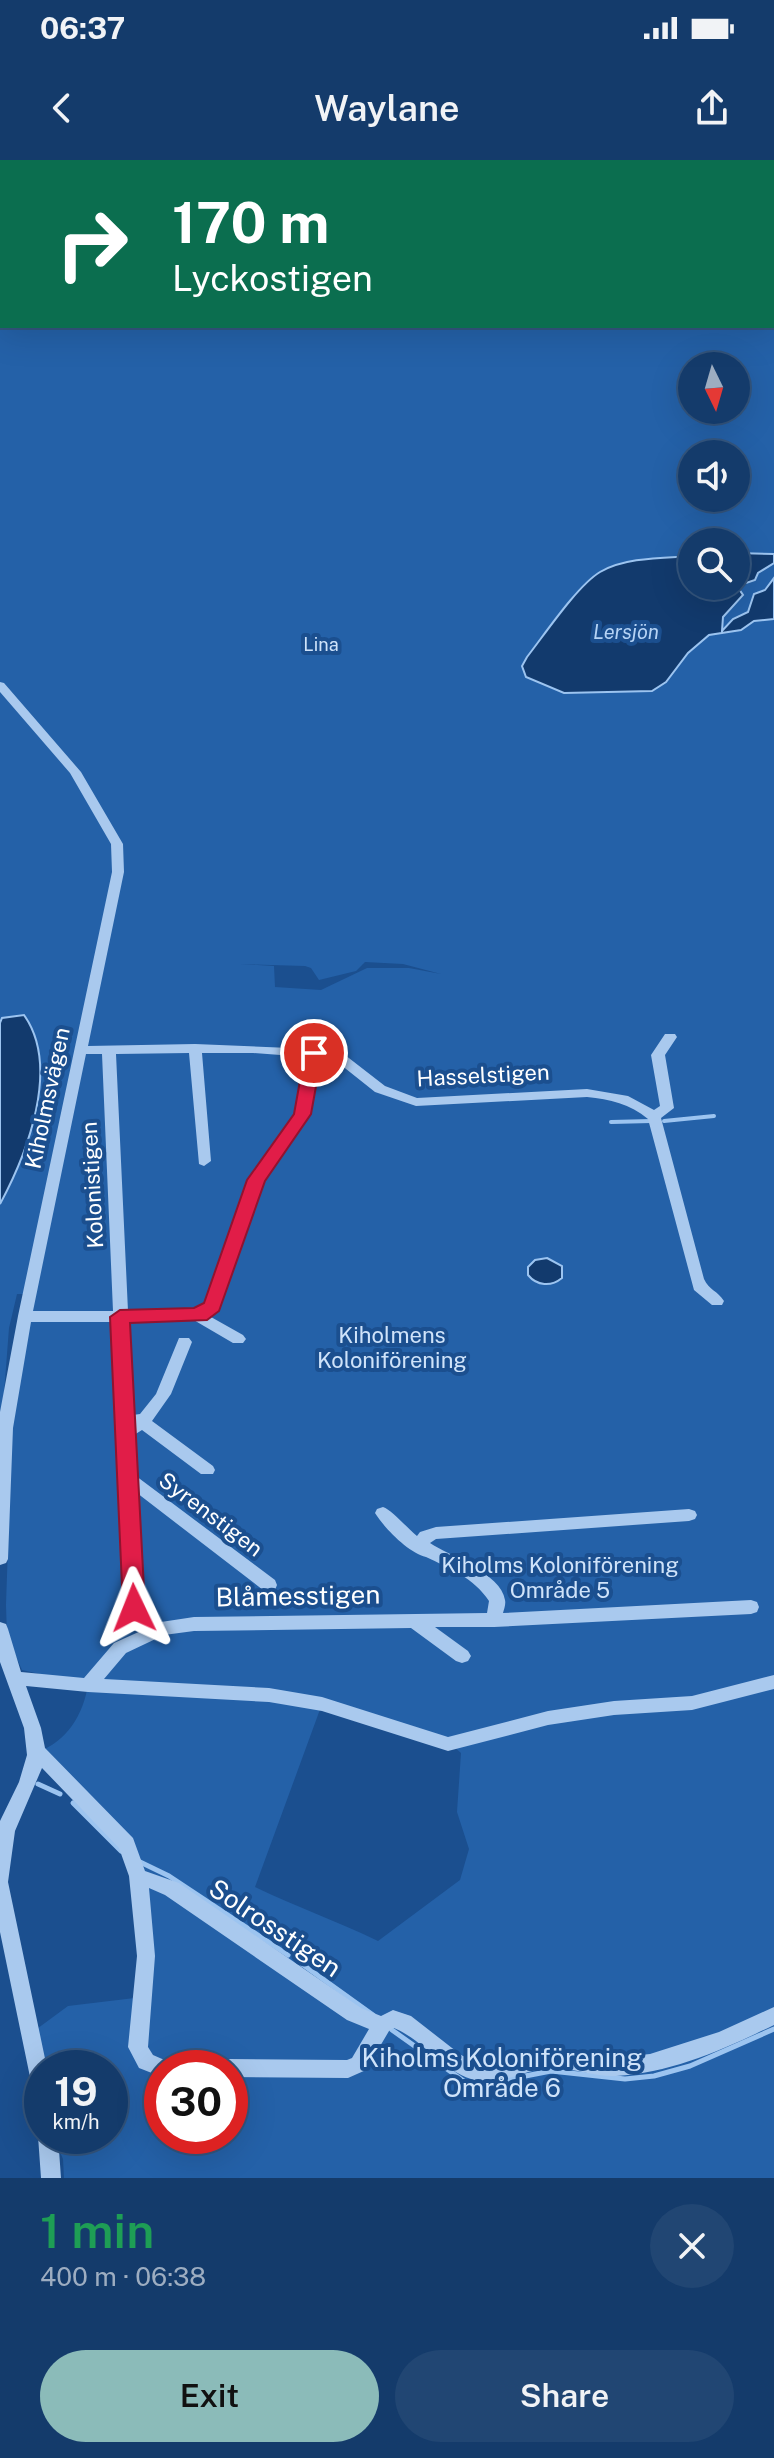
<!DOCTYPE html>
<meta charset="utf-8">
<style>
body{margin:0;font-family:"Public Sans",sans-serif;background:#214673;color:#f1f3f6;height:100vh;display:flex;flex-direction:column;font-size:30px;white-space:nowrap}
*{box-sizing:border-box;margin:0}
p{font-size:26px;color:#9dadc1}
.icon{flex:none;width:44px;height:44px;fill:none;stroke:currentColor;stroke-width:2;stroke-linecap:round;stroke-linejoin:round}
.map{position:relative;height:2018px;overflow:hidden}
.sheet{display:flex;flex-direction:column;background:#143b6b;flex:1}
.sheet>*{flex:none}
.top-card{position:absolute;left:0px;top:0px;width:774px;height:168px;box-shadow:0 8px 32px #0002,0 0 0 2px #33557e;background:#0b6e4f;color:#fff;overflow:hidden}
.needle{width:52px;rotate:175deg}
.buttons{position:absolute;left:678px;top:192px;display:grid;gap:16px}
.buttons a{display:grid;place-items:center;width:72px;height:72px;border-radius:50%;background:#143b6b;box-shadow:0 8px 32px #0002,0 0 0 2px #33557e;font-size:40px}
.speed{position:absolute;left:24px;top:1890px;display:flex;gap:16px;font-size:40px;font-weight:700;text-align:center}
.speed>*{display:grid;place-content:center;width:104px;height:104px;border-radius:50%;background:#143b6b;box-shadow:0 8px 32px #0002,0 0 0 2px #33557e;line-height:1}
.speed small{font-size:20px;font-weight:400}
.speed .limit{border:12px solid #d22;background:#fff;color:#111}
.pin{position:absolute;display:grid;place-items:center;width:68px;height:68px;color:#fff;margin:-34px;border:4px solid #fff;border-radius:50%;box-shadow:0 2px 8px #0007}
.me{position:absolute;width:88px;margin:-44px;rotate:358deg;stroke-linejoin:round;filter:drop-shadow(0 0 6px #0008)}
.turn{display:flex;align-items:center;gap:28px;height:168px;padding:0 40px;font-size:36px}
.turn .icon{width:104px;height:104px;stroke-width:2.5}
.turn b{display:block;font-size:56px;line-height:68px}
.round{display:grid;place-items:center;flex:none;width:84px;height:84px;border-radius:42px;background:#214673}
.head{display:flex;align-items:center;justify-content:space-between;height:136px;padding:0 40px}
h1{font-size:48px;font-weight:600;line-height:60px;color:#1e9e55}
.cta{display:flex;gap:16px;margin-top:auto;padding:16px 40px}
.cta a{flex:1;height:92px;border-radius:48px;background:#8bbbb9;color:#111;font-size:32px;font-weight:600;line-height:92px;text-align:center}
.cta a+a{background:#214673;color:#f1f3f6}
.status{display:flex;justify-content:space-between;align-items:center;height:56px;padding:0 40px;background:#143b6b;direction:ltr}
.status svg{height:22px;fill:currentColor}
header{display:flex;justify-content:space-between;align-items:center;height:104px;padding:0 40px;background:#143b6b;font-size:36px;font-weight:600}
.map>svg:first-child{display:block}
.green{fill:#2461a8;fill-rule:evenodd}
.water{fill:#123a6d;stroke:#9cc4f0;stroke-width:2}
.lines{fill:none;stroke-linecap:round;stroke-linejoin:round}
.stream-far1{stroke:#9cc4f0;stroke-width:4}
.stream{stroke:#9cc4f0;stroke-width:5}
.minor{fill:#a9c9ee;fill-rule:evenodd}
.route{fill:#e11d48;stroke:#92132f;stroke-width:2}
.labels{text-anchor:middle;stroke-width:8;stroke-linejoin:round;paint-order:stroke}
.far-park-label{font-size:18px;fill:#cfe3fa;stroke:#1b4f8f}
.far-water-label{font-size:20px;font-style:italic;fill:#b5d3f5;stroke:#1b4f8f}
.street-label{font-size:22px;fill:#fff;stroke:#1b4f8f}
.park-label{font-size:22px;fill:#cfe3fa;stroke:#1b4f8f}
.near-street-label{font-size:26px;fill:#fff;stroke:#1b4f8f}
.near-park-label{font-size:26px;fill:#cfe3fa;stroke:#1b4f8f}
</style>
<div class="status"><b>06:37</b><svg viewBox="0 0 49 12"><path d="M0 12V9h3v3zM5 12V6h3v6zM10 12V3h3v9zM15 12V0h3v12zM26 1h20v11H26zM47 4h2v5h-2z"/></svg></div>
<header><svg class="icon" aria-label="back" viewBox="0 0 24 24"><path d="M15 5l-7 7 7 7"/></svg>Waylane<svg class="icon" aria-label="share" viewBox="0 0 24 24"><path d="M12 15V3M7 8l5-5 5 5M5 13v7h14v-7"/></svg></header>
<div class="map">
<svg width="774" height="2018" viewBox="0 0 774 2018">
<rect width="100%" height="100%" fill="#1b4f8f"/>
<path class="green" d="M0,0H656L2,2V166H772L774,24V2018H64L63,1999L53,1976H110V1908H42L30,1874L68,1846L143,1837L132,1695L37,1592C67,1582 83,1555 88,1525L22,1510L7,1476L6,1445L12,1267L33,1134H17L9,1168L0,1285ZM692,206H736V250H692ZM692,294H736V338H692ZM692,382H736V426H692ZM365,802L403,804L441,814L409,808H367L321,830L275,827L274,806L240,804L305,806L311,808L319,820L356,811ZM322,1544L443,1577L461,1593L457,1652L469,1689L460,1720L378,1781C337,1761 296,1747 255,1727ZM162,1908H230V1976H162Z"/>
<g class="water">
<path d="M736,393L774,394V403L758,413L755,420L737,426L743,435L723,457L722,471L733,459L748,452L754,434L765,430L774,418V459L754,461L741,470L709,475L688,493L666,522L652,531L564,533L526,517L522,506L527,497C545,474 577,426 600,412C625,397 664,398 692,396V426H736Z"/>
<path d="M24,855C61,907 27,994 0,1044V863L2,858Z"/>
<path d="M547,1098L562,1106V1118C551,1127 537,1126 528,1115V1107L535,1100Z"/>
</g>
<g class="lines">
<g class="stream-far1">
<polyline points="664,961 714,956"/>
<polyline points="611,962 651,961"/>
</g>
<g class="stream">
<polyline points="38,1624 60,1634"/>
<polyline points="73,1643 121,1691"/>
<polyline points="138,1701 169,1716 288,1795"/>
<polyline points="302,1804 373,1855"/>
<polyline points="392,1870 468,1924 479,1925 551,1911 625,1919 654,1916 690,1906 774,1869"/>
</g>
<g class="minor">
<rect x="0" y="37" width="2" height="5"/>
<rect x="772" y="65" width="2" height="4"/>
<path d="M0,522L4,523L81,612L123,684L124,712L88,886L195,884L314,889L345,895L385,926L417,938L587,929L628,936L654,950L660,946L651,895L665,874H675L677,877L665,895L674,948L661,958L704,1119C709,1130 718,1131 724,1141L722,1145H712L694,1130L648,959C630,944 610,939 587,937L416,946L375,932L336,901L320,898L310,954L263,1021L219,1146L211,1157L243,1175L246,1179L243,1183H233L192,1159L129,1161L133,1255L140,1254L156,1234L179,1178H189L192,1182L171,1234L152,1261L213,1306L215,1310L213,1314H201L142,1270L134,1275L136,1316L275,1420L277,1425L275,1430L269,1431L263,1430L137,1333L142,1448L140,1453L134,1455L128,1453L126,1448L114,1162H31L13,1268L8,1399L6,1403L0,1405V1252L18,1156L112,712L111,684L70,613L0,532ZM189,893L199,1004L204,1006L211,1001L202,893H253L307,897L296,954L249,1020L203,1148L128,1151L116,894ZM86,894H102L113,1151H33Z"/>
<path d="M383,1347C392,1350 407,1368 417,1376L420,1372L436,1367L689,1349L695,1351L697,1355L695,1359L689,1361L436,1379L430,1383C449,1396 501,1413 505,1440C506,1444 504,1449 503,1453L751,1440L757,1442L759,1447L757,1452L751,1454L494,1467H435L468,1491L471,1496L468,1501L462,1503L456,1501L411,1468L194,1471L164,1475L126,1493L104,1519L269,1528L322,1537L448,1577L548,1551L614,1541L692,1536L774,1515V1529L692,1550L614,1555L548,1565L448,1591L322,1551L269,1542L88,1532L26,1526L41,1568L45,1588L133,1678L145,1711L179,1723L361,1848L381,1856L393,1850L411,1856L461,1895L476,1902L489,1905L549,1890L613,1898L650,1894L719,1872L774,1847V1865C725,1889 671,1913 616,1916C594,1917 571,1907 549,1908C522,1910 498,1928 471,1919C441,1909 423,1880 394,1868L389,1871L366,1910L348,1918L230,1917V1908H219L222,1902L229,1899L347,1900L352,1898L369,1869L347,1860L165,1735L149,1728L155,1796L148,1887L153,1895L169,1902L172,1908H162V1917L139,1908L128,1887L137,1796L129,1716L119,1688L42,1608L15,1671L8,1722L47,1908H42V1943L35,1941L0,1772V1661L19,1622L27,1595L24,1568L0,1502V1462L6,1464L8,1469L21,1512L84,1518L114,1483L161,1462L194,1457L487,1453L489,1441C474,1418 449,1408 426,1397C409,1393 385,1369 375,1353L377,1349Z"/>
<polygon points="42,1969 42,1976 58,1976 61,2018 41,2018 38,1976"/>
</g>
</g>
<polygon class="route" points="314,888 322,893 311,954 265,1021 219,1151 207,1160 130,1163 145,1448 142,1454 134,1457 126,1454 123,1448 110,1157 120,1150 194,1148 204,1143 247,1020 294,954 305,893"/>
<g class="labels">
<g class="far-park-label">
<text x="321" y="491">Lina</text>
</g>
<g class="far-water-label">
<text x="626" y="479">Lersjön</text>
</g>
<g class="street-label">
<text transform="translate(483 915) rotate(-3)" y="8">Hasselstigen</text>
<text transform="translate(47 938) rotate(-78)" y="8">Kiholmsvägen</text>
<text transform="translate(92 1025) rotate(-93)" y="8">Kolonistigen</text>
<text transform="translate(211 1354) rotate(37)" y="8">Syrenstigen</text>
</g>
<g class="park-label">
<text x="392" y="1183">Kiholmens<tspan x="392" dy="25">Koloniförening</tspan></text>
<text x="560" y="1413">Kiholms Koloniförening<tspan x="560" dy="25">Område 5</tspan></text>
</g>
<g class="near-street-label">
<text transform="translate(298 1436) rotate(-1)" y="9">Blåmesstigen</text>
<text transform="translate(275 1768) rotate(34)" y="9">Solrosstigen</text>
</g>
<g class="near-park-label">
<text x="502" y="1907">Kiholms Koloniförening<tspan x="502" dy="30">Område 6</tspan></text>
</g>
</g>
</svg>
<div class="buttons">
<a><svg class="needle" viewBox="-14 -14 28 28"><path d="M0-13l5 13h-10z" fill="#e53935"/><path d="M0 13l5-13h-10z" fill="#9dadc1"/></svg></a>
<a><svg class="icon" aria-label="sound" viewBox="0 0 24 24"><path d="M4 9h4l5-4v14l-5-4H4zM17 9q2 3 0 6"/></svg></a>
<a><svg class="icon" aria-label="search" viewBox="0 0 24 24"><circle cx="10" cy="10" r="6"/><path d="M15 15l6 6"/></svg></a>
</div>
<div class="speed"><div>19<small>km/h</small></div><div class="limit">30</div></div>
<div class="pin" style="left:314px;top:893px;background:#d93025"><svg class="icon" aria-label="arrive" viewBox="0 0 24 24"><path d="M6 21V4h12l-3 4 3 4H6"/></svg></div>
<svg class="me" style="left:134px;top:1448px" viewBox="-20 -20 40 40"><path d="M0-17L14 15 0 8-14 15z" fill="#e11d48" stroke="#fff" stroke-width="4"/></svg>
<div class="top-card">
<div class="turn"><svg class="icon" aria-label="right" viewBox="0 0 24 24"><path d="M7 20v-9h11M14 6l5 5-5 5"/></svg><div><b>170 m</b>Lyckostigen</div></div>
</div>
</div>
<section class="sheet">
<div class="head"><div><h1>1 min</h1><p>400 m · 06:38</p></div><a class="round"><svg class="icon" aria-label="close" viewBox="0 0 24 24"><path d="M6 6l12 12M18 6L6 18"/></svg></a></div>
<div class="cta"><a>Exit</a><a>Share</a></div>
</section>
